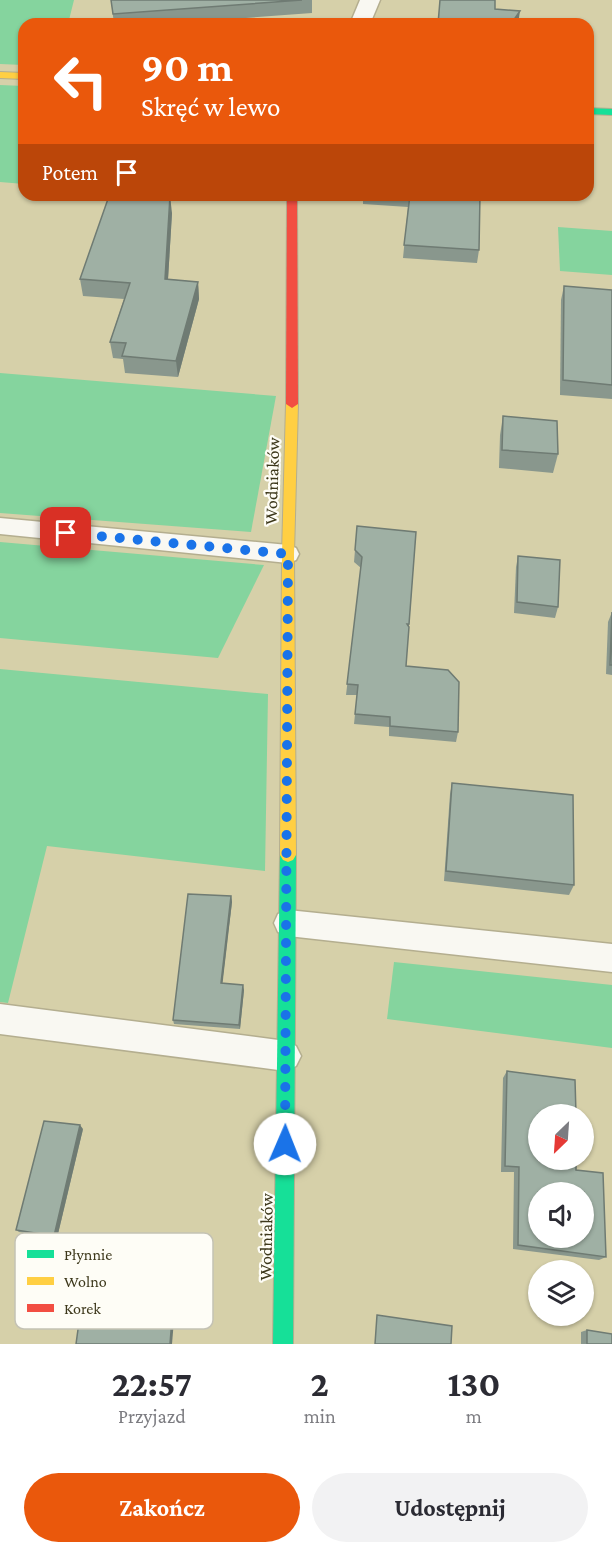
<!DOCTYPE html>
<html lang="pl">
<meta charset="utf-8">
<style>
body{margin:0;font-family:"Crimson Pro",serif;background:#f2f2f3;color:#2b2b33;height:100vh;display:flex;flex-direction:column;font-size:22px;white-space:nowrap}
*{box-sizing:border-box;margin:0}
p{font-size:20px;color:#7c7c81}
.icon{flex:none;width:33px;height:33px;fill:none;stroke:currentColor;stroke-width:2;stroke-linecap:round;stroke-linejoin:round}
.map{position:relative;height:1344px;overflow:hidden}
.panel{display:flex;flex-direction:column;background:#fff;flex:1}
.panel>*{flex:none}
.top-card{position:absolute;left:18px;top:18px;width:576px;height:183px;border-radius:18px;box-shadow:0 2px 4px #0004;background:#ea580c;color:#fff;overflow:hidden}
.needle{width:39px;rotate:205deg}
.fabs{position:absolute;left:528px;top:1104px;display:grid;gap:12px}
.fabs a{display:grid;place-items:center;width:66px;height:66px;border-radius:50%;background:#fff;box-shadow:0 2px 4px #0004;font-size:30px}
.pin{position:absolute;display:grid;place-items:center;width:51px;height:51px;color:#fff;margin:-26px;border-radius:12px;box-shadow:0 3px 9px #0006}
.me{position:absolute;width:66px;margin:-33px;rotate:1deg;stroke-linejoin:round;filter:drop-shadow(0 0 4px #0008)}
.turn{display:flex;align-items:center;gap:21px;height:126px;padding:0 24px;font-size:27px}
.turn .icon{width:78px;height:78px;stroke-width:2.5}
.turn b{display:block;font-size:42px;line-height:51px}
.then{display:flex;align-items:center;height:57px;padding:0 24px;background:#0003;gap:12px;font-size:22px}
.eta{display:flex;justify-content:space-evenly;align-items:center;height:102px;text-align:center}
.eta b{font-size:36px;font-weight:700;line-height:42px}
.primary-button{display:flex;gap:12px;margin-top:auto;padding:12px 24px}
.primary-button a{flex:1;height:69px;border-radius:36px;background:#ea580c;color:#fff;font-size:24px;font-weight:700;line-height:69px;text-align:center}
.primary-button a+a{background:#f2f2f3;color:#2b2b33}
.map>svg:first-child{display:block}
.green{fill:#85d49e}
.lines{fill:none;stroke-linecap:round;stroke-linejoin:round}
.lane-casing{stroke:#b4ae8f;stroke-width:3}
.street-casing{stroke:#b4ae8f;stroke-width:3}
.fast-casing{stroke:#b4ae8f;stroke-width:2}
.slow-casing{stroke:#b4ae8f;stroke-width:2}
.jam-casing{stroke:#b4ae8f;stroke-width:2}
.lane{fill:#f9f8f2;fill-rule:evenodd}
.street{fill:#f9f8f2;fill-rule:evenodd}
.fast{fill:#16e098;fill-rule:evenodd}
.slow{fill:#ffcf43;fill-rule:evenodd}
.jam{fill:#f24e42;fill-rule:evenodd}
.wall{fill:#89978d}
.shaded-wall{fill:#6f7b73}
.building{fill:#9fb0a4;stroke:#6f7b73;stroke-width:1.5;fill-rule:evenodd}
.route{stroke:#1a73e8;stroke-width:10;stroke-dasharray:0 18}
.labels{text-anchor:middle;stroke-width:4.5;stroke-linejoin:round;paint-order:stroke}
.street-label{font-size:18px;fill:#3d381b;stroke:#fefdf6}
.key{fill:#fefdf6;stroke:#c4c2b4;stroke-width:1.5}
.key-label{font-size:16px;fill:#3d381b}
</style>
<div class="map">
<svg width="612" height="1344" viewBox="0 0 612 1344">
<rect width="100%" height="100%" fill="#d6d0a9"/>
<g class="green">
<polygon points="0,0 74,0 68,24 24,24 24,65 0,64"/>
<polygon points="0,85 24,86 24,184 0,182"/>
<polygon points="558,227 612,231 612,275 560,271"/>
<polygon points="0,373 276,396 251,532 0,513"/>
<polygon points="0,542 264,565 218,658 0,638"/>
<polygon points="0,669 268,694 265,871 47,846 8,1003 0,1002"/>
<polygon points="394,962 612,985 612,1048 387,1019"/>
</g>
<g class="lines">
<g class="lane-casing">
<g id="lane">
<polygon points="0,518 288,545 296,548 299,554 296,560 288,563 0,534"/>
<polygon points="288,910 612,944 612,972 288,936 278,932 274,923 278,914"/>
<polygon points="0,1004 286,1041 296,1046 301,1056 296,1066 286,1071 0,1034"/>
</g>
</g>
<g class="street-casing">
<polygon id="street" points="360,0 380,0 370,24 350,24"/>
</g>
<g class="fast-casing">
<g id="fast">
<polygon points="588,108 612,109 612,115 588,114"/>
<polygon points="288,848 293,850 296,855 293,1344 273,1344 280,855 283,850"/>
</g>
</g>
<g class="slow-casing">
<g id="slow">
<polygon points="0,72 24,73 24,79 0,78"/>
<polygon points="292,400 298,404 294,554 296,855 293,860 288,862 283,860 280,855 282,554 286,404"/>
</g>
</g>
<g class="jam-casing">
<polygon id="jam" points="287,195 297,195 298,404 292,408 286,404"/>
</g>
<use href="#lane" class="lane"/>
<use href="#street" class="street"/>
<use href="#fast" class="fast"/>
<use href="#slow" class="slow"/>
<use href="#jam" class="jam"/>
</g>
<g class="wall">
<polygon points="111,0 312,0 312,13 165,24 114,24"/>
<polygon points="202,195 249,195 249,198"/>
<polygon points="363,195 480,195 479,250 477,263 403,258 408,207 363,204"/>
<polygon points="172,213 168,279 198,282 199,299 178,377 125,373 123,359 113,358 110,342 124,299 83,296 80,279"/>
<polygon points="564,286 612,290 612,399 560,395 561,300"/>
<polygon points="503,416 558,454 553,473 499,468 500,435"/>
<polygon points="357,526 416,532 406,666 458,732 456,742 389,736 389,727 354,724 357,695 346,695 361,568 354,562"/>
<polygon points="518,556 558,607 555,618 514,613 516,567"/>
<polygon points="612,612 612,675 606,674 608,622"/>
<polygon points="452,783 574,885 569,895 444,881 450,794"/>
<polygon points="231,896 232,902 222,984 244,990 240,1029 174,1024 173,1020"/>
<polygon points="507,1071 576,1170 606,1257 599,1260 513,1249 514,1172 501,1172 503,1078"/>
<polygon points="83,1129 57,1238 19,1232 16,1230"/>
<polygon points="587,1330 612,1344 581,1344 581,1332"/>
</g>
<g class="shaded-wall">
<polygon points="520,11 518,24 511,24"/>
<polygon points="170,196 172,213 167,296 165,279"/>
<polygon points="198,282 199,299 178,377 176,361"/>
<polygon points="231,896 232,902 222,988 221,983"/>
<polygon points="243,985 244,990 240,1029 239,1025"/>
<polygon points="80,1125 83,1129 57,1238 54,1236"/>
<polygon points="172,1318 174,1320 172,1344 170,1344"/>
</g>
<g class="building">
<polygon points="111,0 302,0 113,14"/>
<polygon points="440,0 495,0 495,9 520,11 511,24 438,24"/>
<polygon points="121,195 170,196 165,279 198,282 176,361 122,356 126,343 110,342 130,283 80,279 109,196 120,196"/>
<polygon points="410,195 480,195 479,250 404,245"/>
<polygon points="564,286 612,290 612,385 563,380"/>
<polygon points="503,416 557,421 558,454 502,450"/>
<polygon points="357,526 416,532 409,624 407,624 409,627 406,666 448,670 459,682 458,732 390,726 390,717 355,714 358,685 347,684 362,557 355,550"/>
<polygon points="518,556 560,560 558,607 517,602"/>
<polygon points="612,612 612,665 610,665"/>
<polygon points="452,783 573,795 574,885 446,871"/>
<polygon points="188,894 231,896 221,983 243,985 239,1025 173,1020"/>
<path d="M507,1071L575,1080L576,1114H538V1160H576V1170L603,1173L606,1257L518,1245L519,1167L505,1166ZM538,1192H584V1238H538Z"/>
<polygon points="44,1121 80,1125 54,1236 16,1230"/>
<polygon points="80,1315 172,1318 170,1344 76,1344"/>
<polygon points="377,1315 452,1326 451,1344 375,1344"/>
<polygon points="587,1330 612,1334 612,1344 587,1344"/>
</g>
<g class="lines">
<polyline class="route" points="66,533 288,554 285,1144"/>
</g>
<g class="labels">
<g class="street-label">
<text transform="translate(272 481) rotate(-88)" y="6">Wodniaków</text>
<text transform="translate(266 1237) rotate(-89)" y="6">Wodniaków</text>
</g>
</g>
<rect x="15" y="1233" width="198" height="96" rx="9" class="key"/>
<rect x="27" y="1250" width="27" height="8" fill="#16e098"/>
<rect x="27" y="1277" width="27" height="8" fill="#ffcf43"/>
<rect x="27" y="1304" width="27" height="8" fill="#f24e42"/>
<g class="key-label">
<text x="64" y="1260">Płynnie</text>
<text x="64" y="1287">Wolno</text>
<text x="64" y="1314">Korek</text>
</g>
</svg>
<div class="fabs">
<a><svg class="needle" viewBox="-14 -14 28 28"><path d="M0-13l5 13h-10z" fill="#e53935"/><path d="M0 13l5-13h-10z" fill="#7c7c81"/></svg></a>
<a><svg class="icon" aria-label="sound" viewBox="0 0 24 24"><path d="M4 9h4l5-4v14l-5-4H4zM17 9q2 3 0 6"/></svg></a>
<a><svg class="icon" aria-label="layers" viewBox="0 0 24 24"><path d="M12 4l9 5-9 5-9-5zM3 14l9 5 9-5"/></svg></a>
</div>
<div class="pin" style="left:66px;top:533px;background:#d93025"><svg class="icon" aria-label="arrive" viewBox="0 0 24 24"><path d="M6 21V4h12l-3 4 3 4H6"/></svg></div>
<svg class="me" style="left:285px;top:1144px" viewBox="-20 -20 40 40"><circle r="19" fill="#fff"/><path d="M0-13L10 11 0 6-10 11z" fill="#1a73e8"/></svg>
<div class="top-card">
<div class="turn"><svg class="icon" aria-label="left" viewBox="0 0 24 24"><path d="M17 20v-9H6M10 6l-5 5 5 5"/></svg><div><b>90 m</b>Skręć w lewo</div></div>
<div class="then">Potem<svg class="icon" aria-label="arrive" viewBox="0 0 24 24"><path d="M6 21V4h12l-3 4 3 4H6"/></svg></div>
</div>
</div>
<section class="panel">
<div class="eta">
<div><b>22:57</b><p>Przyjazd</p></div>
<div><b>2</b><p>min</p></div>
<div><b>130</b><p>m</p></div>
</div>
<div class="primary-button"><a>Zakończ</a><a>Udostępnij</a></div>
</section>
